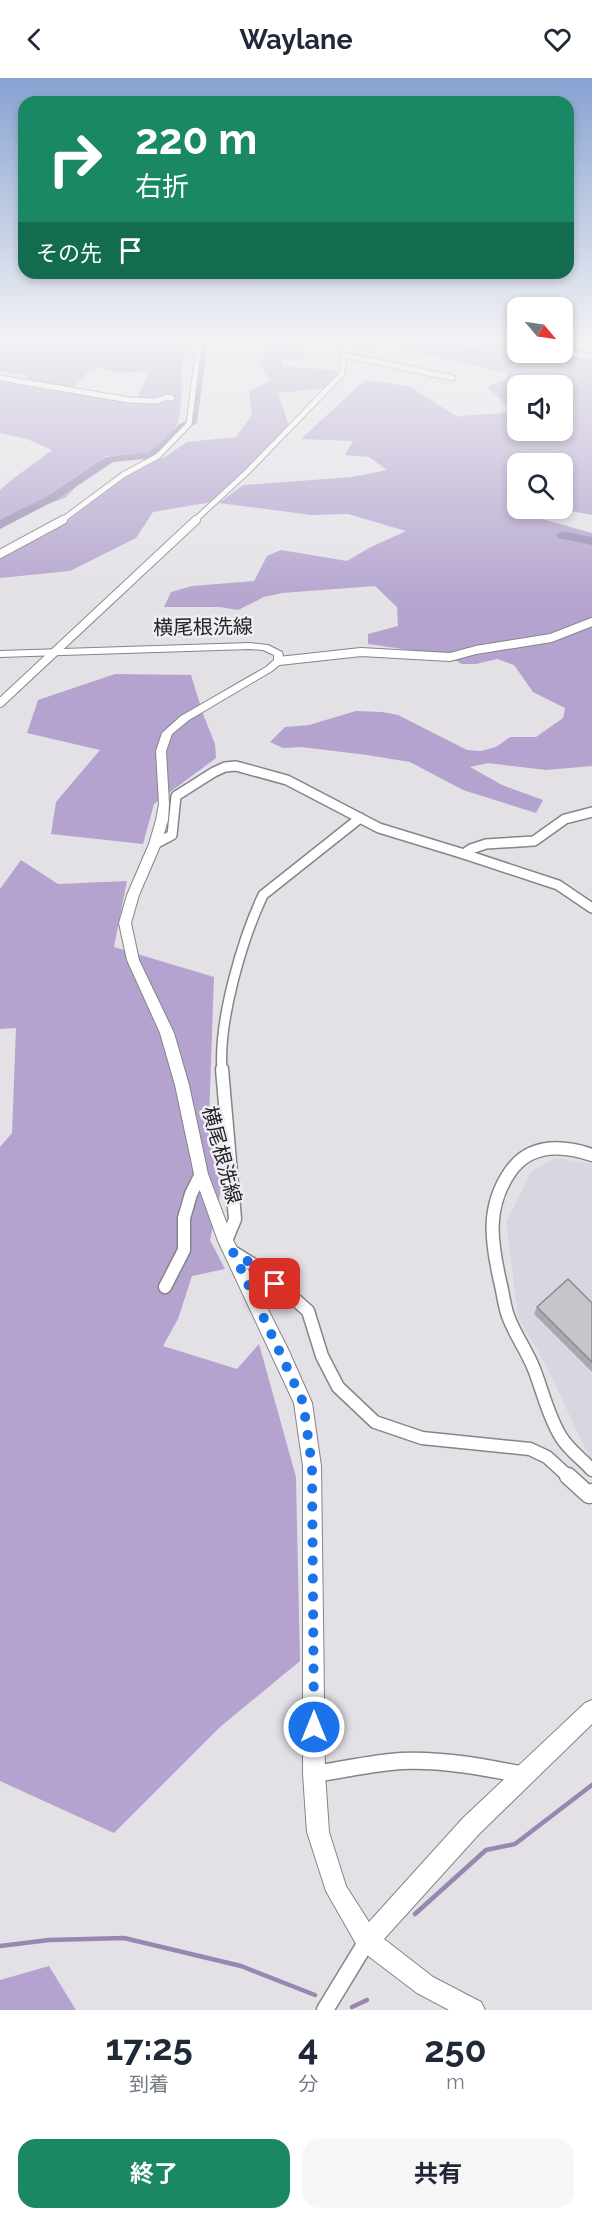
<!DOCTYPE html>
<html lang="ja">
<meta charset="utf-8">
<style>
body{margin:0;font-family:Raleway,"Noto Sans JP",sans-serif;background:#f6f6f7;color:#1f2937;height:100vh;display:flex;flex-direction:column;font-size:22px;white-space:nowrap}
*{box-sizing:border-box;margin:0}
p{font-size:20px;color:#747a83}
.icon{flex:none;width:33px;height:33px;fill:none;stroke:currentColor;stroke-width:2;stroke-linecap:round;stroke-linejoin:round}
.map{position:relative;height:1932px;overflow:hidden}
.details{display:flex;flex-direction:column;background:#fff;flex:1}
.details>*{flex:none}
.hud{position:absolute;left:18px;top:18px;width:556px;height:183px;border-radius:18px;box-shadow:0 3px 9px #0003;background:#1a8765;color:#fff;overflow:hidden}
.needle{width:39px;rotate:119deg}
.fabs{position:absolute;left:507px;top:219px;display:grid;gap:12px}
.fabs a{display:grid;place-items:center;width:66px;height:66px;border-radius:12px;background:#fff;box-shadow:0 3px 9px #0003;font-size:30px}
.pin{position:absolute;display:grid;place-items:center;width:51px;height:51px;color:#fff;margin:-26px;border-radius:12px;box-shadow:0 3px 9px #0006}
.me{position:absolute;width:66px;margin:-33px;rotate:0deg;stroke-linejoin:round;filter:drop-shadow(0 0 4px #0008)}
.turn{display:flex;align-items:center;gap:21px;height:126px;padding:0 18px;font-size:27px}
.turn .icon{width:78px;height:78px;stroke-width:2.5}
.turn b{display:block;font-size:42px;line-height:51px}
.then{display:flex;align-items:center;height:57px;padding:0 18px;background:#0003;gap:12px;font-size:22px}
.eta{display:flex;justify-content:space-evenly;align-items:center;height:102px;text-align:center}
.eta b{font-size:36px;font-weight:700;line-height:42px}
.button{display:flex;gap:12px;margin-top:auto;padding:12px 18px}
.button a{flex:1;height:69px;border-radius:18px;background:#1a8765;color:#fff;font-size:24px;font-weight:700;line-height:69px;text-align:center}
.button a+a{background:#f6f6f7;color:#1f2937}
header{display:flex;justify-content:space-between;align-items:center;height:78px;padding:0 18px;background:#fff;font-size:27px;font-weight:700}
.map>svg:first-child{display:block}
.built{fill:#d9d5e1}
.forest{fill:#b4a3ce;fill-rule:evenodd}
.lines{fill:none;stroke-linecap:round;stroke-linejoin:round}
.stream{stroke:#9887b1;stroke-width:4.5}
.river{fill:#9887b1;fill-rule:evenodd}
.street-far4-casing{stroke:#868489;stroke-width:7}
.street-far3-casing{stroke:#868489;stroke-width:10}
.street-far2-casing{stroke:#868489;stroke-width:12}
.street-far1-casing{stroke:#868489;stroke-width:15}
.street-casing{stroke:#868489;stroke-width:19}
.secondary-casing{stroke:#868489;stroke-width:2}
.street-far4{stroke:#fff;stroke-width:5}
.street-far3{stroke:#fff;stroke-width:8}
.street-far2{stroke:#fff;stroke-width:9}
.street-far1{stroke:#fff;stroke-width:12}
.street{stroke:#fff;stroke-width:16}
.secondary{fill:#fff;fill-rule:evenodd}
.wall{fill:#aba9ae}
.building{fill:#c7c5ca;stroke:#8b8a8d;stroke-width:1.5}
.route{stroke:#1a73e8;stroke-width:10;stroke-dasharray:0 18}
.labels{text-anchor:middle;stroke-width:5;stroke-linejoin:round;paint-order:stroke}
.street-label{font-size:20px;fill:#232224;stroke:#f0eef4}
</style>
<header><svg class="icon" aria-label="back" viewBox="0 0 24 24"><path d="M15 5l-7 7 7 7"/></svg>Waylane<svg class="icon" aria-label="heart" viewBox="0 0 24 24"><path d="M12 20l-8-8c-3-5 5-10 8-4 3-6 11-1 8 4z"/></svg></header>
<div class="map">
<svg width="592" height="1932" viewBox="0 0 592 1932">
<rect width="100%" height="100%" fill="#e3e1e6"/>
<polygon class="built" points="556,1080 592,1086 592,1385 546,1287 518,1239 506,1144 532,1093"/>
<g class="forest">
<path d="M0,261H192C171,283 193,334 169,358C161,367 148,373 139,380L106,378L65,420L34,431L0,451C0,440 0,423 0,413C2,407 44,379 52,372L27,361L0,355V304L18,306L29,298L0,293ZM103,290L118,295L149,293L135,325L68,313L90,293Z"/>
<polygon points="271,261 308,261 298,265 307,280 282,280 282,288 335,292 339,296 327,310 278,315 289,348 267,376 231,404 212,424 153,434 136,460 70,493 0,500 0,480 66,444 127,398 168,377 187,364 236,359 252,337 249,313 271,302 258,286 265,276"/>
<path d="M422,261H456L455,264L472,270L489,262L517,267L518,274L558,275L592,280V437L560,431L535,439L592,455V688L546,692L488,685L470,689L502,707L543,722L536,735L463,712L410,684L367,677L301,669L283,670L270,664L285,649L309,647L356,633L382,634L398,637L467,672L481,673L496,669L510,659H536L563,640L565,630L533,614L514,587L497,581L476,586H462L445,577L368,566V556L398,548L397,529L375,508L282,515L264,519L238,532L220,529H164L171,514L192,508L254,503L267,478L281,472L347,483L369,470L406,453L348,436L312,437L219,425L243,407L352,399L387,392L369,379L345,377L353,363L301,361L365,302L409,308L458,339C474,335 502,338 512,332L487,309L507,300V295L406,272ZM518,308H562V352H518ZM518,386H562V430H518Z"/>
<polygon points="115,596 191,597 203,636 215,666 216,680 154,726 143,766 51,756 56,724 100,672 27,655 38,622"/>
<polygon points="21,782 58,806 127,803 114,869 214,899 209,1041 221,1112 210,1162 225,1191 192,1198 178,1241 163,1268 237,1291 259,1266 296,1399 300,1583 220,1649 114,1755 0,1703 0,1069 12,1055 16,950 0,951 0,811"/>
<polygon points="49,1888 76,1932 0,1932 0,1902"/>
</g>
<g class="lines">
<g class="stream">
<polyline points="415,1836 486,1772 515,1766 592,1707"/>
<polyline points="0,1868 49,1862 124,1860 241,1888 315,1917"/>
<polyline points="352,1929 367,1922"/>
</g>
<g class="river">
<polygon points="200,261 208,261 197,345 186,351 169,369 154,380 113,384 56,422 0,451 0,442 48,418 106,379 147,375 161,365 178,347 188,342"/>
<polygon points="562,453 592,459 592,467 558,460 556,457"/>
</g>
<g class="street-far4-casing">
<g id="street-far4">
<polyline points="494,261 518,266"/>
<polyline points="562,264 592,269"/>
<polyline points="562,274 592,279"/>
<polyline points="344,277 453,300"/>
<polyline points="0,300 129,322 157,323 166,319 172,320"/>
<polyline points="61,443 123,397 158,378 189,346 200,261"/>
<polyline points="194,443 247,394 342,296 345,267 391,261"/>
</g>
</g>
<g class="street-far3-casing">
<g id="street-far3">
<polyline points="0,476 63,442"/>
<polyline points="279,583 361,574 450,579 476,572 551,560 592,544"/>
<polyline points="0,625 196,442"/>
</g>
</g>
<g class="street-far2-casing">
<g id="street-far2">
<polyline points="155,766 172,757 176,718 214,694 225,689 236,688 287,702 379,750 464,776 471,771 486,766 534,763 565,741 592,734"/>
<polyline points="464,776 558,807 592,830"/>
<path d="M222,993C218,943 242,862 263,817L360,740"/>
</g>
</g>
<g class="street-far1-casing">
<g id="street-far1">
<polyline points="222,991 235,1141 226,1163"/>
<path d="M592,1077C562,1067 530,1065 510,1094C486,1129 491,1163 500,1203C503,1214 504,1227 508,1238C515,1257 527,1273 534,1291C543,1314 548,1338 561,1359C569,1372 582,1381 592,1392"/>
<polyline points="233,1174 262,1192 308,1233 322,1278 338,1309 375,1344 422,1360 530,1371 547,1379 570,1400"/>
<polyline points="165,1209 184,1172 184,1140 191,1116 201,1096"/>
</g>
</g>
<g class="street-casing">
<g id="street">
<polyline points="568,1398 589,1417 592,1414"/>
<path d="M314,1696C343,1692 371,1685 401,1683C442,1681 483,1689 524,1697"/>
<polyline points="325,1932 367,1863"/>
</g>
</g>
<g class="secondary-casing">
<polygon id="secondary" points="250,565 268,567 282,574 284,583 272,593 189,642 172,656 166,673 169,726 168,742 161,766 139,817 131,845 139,882 174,955 189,1007 208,1096 233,1162 288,1271 312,1325 321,1388 325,1696 329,1754 346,1808 369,1844 463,1740 585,1625 592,1622 592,1646 479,1756 384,1861 433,1899 481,1924 485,1932 449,1932 417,1915 359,1871 326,1813 307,1754 303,1696 303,1388 294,1325 218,1163 194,1096 175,1007 160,955 127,882 119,845 127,817 149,766 156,742 159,726 156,673 162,655 181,638 266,589 274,582 274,577 263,572 250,571 0,579 0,573"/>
</g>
<use href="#street-far4" class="street-far4"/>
<use href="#street-far3" class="street-far3"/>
<use href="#street-far2" class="street-far2"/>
<use href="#street-far1" class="street-far1"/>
<use href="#street" class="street"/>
<use href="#secondary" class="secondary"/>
</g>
<polygon class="wall" points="592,1225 592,1294 534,1236 537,1229"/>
<polygon class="building" points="568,1201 592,1225 592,1284 537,1229"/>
<linearGradient id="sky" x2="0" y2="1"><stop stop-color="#88a2d2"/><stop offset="0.49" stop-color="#f2f2f4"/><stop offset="1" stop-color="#f2f2f4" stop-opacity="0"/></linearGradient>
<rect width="592" height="531" fill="url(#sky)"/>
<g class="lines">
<polyline class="route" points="275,1206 262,1192 233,1174 303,1324 312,1388 314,1649"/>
</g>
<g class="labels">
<g class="street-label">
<text transform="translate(203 549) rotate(-1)" y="7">横尾根洗線</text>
<text transform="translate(222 1077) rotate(75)" y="7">横尾根洗線</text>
</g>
</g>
</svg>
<div class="fabs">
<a><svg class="needle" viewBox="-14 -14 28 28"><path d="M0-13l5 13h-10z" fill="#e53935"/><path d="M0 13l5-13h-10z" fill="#747a83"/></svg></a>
<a><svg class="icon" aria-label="sound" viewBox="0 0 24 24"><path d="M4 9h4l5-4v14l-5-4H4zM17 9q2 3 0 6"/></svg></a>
<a><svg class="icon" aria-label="search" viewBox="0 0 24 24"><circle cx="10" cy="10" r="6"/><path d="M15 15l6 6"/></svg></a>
</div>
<div class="pin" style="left:275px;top:1206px;background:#d93025"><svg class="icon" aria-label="arrive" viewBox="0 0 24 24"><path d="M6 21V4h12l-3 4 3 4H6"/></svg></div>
<svg class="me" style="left:314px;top:1649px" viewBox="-20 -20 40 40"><circle r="17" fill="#1a73e8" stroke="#fff" stroke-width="3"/><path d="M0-11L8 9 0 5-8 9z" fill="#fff"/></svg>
<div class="hud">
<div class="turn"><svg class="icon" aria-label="right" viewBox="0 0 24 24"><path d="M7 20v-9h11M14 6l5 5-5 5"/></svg><div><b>220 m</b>右折</div></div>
<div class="then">その先<svg class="icon" aria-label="arrive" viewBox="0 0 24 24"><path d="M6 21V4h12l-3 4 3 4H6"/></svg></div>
</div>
</div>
<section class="details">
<div class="eta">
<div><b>17:25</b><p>到着</p></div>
<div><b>4</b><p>分</p></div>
<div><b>250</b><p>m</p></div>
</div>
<div class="button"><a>終了</a><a>共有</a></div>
</section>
